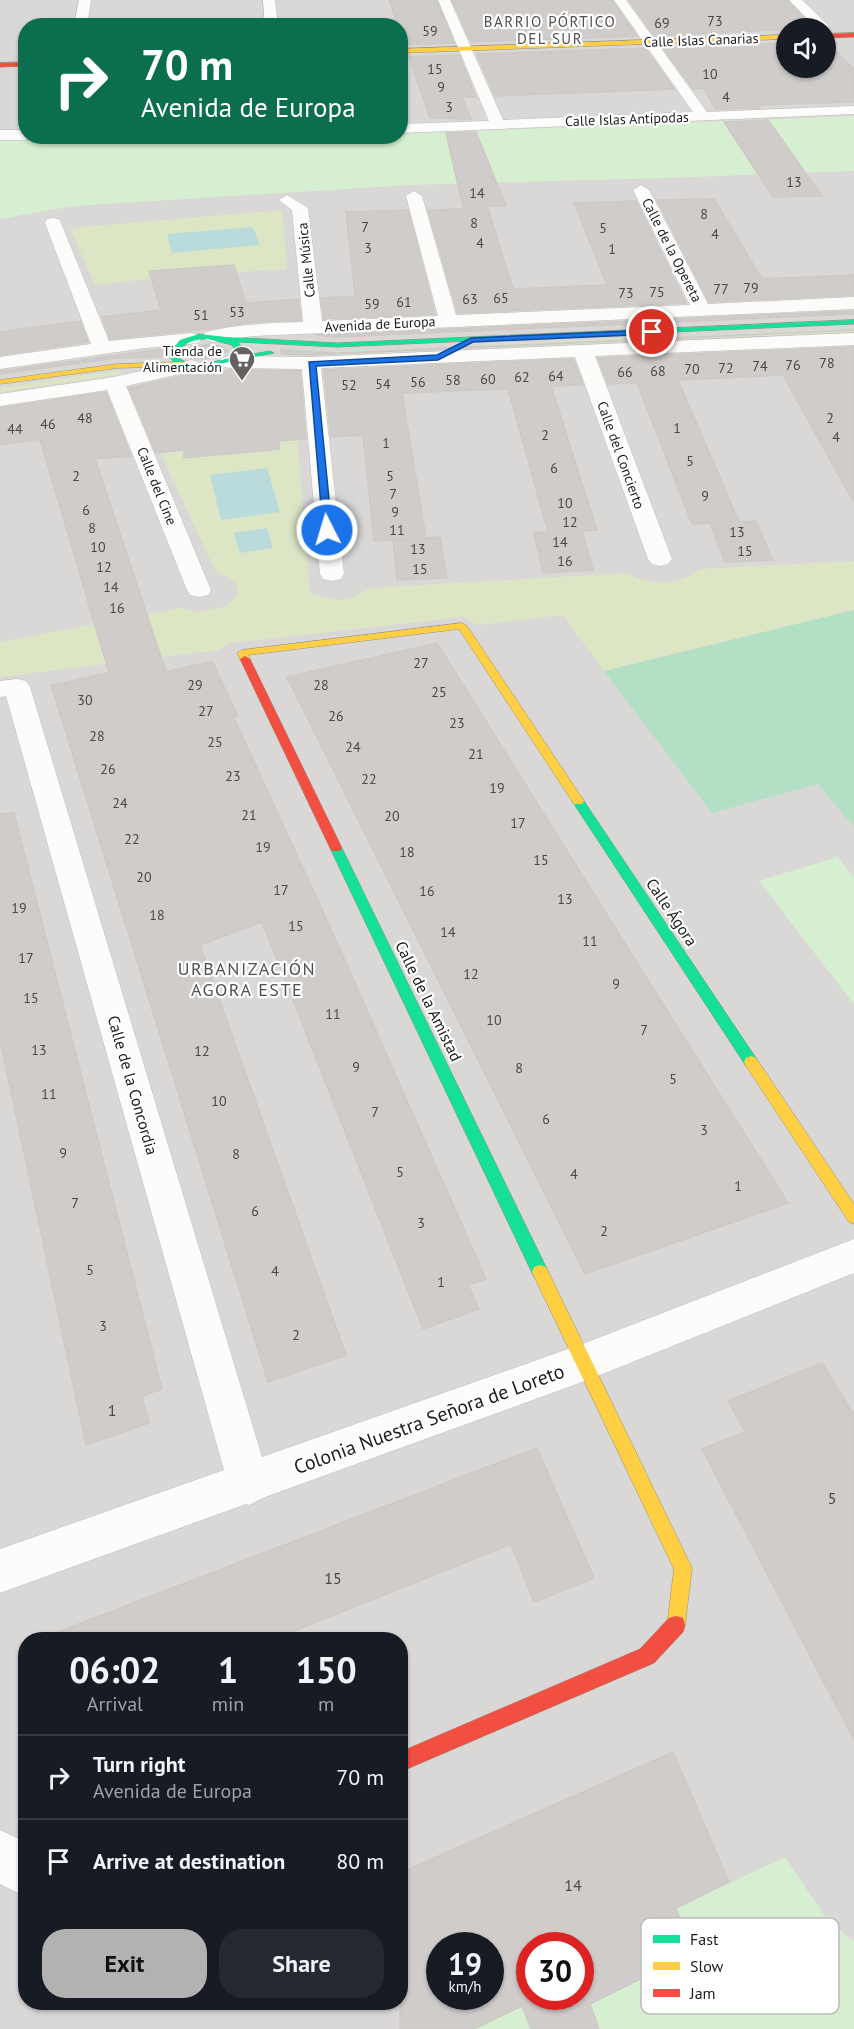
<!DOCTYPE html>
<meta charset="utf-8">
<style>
body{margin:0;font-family:"PT Sans",sans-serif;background:#242831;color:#f1f3f6;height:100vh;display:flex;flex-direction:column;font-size:22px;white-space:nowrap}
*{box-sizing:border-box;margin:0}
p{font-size:20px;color:#9ea1a6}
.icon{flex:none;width:33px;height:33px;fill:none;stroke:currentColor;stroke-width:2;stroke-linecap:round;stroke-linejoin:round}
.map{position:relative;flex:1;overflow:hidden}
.details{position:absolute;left:18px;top:1632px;width:390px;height:378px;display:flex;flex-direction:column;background:#171b24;border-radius:24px;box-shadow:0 2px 4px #0004}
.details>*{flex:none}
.top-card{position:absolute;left:18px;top:18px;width:390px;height:126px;border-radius:24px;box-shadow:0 2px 4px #0004;background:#0b6e4f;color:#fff;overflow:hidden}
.fabs{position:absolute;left:776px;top:18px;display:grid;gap:12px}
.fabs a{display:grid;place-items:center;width:60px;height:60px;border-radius:50%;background:#171b24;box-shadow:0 2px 4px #0004;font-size:30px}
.speed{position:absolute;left:426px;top:1932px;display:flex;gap:12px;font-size:30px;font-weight:700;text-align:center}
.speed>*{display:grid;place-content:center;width:78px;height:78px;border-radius:50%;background:#171b24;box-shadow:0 2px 4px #0004;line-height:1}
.speed small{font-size:15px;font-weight:400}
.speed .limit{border:9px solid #d22;background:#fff;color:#111}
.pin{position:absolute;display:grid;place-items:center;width:51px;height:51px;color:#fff;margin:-26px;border:3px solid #fff;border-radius:50%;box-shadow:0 2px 6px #0007}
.me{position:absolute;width:66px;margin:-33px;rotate:355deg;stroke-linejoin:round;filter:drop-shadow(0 0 4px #0008)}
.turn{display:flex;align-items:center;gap:21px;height:126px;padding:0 24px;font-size:27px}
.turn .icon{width:78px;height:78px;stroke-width:2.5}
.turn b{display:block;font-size:42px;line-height:51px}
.eta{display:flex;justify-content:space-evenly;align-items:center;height:102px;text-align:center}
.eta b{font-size:36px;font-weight:800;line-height:42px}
.action{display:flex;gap:12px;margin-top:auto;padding:12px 24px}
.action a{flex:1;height:69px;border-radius:24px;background:#b2b2b3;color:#111;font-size:24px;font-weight:800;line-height:69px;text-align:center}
.action a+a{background:#242831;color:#f1f3f6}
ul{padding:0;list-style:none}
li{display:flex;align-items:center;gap:18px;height:84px;padding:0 24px;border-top:2px solid #363941}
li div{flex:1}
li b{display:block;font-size:22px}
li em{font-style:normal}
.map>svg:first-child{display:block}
.residential{fill:#dad8d6;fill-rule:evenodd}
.grass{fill:#dce6c5}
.park{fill:#d6efd1}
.pitch{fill:#b3dfc5}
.water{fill:#badbdc}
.building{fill:#cfccca;stroke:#cec9c7;stroke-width:1.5;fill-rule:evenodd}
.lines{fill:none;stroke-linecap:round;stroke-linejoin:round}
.street-casing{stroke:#c0bfbd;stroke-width:1}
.fast-casing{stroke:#94917f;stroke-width:1}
.slow-casing{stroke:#94917f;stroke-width:1}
.jam-casing{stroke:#94917f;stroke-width:1}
.street{fill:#fcfcfb;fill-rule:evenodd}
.fast{fill:#16e098;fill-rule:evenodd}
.slow{fill:#ffcf43;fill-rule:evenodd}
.jam{fill:#f24e42;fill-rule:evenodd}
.route{fill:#1a73e8;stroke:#114b97;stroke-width:1.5}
.labels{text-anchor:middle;stroke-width:4.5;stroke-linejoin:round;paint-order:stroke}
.number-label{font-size:14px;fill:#494848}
.far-street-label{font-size:14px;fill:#1c1c1c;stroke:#fff}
.far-poi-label{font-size:14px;fill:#1c1c1c;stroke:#fff;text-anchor:end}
.far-neighbourhood-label{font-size:15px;letter-spacing:1.5px;fill:#4f4f4f;stroke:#fff}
.street-label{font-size:16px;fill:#1c1c1c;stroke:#fff}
.near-number-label{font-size:16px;fill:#494848}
.neighbourhood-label{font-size:18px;letter-spacing:1.5px;fill:#4f4f4f;stroke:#fff}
.near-street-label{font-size:20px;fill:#1c1c1c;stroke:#fff}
.key{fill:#fff;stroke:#bbb;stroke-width:1.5}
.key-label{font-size:16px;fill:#1c1c1c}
</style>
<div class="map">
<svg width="854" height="2029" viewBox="0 0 854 2029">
<rect width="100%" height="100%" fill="#ebe8e5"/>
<path class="residential" d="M0,0H854V2029H0ZM26,26H400V136H26ZM786,28H825V68H786ZM26,1640H400V2002H26ZM440,1946H490V1996H440ZM530,1946H580V1996H530Z"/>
<g class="grass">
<polygon points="282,210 287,269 173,276 95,285 70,228"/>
<polygon points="854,329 854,332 733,337 731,334"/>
<polygon points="674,336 676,340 484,348 484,345"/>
<polygon points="421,348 422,351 301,357 301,353"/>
<polygon points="120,370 122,374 0,392 0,388"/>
<path d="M297,439L310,593C338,602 345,604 370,588L626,573C652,585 676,587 700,569L854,561V610L604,671L563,615L478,625L463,617L231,643L219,650L0,677V642L181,608L194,612L226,607L238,593L236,583L215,570L160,453L184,450L185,458L280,449L278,441Z"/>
</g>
<g class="park">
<polygon points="854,116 854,171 667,178 408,185 73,206 0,219 0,140 400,136 401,134"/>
<polygon points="837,857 854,877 854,1004 759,881"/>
<polygon points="785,1857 828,1921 854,1941 854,2029 599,2029 590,2004 663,1968 653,1941 676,1908"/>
<polygon points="522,2006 531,2029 474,2029"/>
</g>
<polygon class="pitch" points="854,610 854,827 818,784 712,813 604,671"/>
<g class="water">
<polygon points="253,227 260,245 172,253 167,234"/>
<polygon points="267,468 280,512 221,520 210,475"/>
<polygon points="267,528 273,548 240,553 234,533"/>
</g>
<g class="building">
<polygon points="389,0 436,0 454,43 405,45 400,26 398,26"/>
<polygon points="452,0 612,0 637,36 471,42"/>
<polygon points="629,0 787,0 813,28 654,36"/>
<polygon points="825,42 828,42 854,70 854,102 757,105 759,108 716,109 703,88 693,89 663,48 786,43 786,68 825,68"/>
<polygon points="645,48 674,89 495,96 477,54"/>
<polygon points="459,55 476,97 462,97 471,119 430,118 409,57"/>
<polygon points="768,120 822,196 773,197 724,122"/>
<polygon points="476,132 506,206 463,207 446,133"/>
<polygon points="714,199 762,279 854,275 854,295 709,302 657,200"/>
<polygon points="636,201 686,303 458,313 428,210 488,208 513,289 607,285 574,203"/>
<polygon points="408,210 435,314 324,319 321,298 355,296 346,212"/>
<polygon points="234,265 246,303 298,299 301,320 254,322 208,329 110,339 102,317 161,310 149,271"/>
<polygon points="854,311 854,314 337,337 315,335"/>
<polygon points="80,321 88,342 0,355 0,332"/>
<polygon points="854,330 311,355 282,354 281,350 337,353"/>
<polygon points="209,344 220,346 227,351 204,359 193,358 185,354 189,348"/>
<polygon points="854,347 854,503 783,375 678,380 739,522 756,521 773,560 725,562 710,523 728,522 692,524 637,383 608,384 598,358"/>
<polygon points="163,349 161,357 117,358 0,374 0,371"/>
<polygon points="573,359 583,385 551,386 597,530 582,531 593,570 543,573 534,533 548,532 508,389 402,393 426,538 440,537 447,578 397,580 393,541 417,539 374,541 363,435 331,437 324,370"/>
<polygon points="228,370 300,371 306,439 278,441 280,449 184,458 184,450 156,453 129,388 191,374 203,375"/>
<polygon points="106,392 131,456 95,459 166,672 212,661 238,716 234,718 336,940 486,1279 468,1285 479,1309 423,1329 262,922 200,945 346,1355 268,1382 51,685 109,673 40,439 0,445 0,408"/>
<polygon points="437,643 540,808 788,1203 585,1274 287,677"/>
<polygon points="14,813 162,1389 142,1396 149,1423 86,1445 0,1040 0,814"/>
<polygon points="822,1363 854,1415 854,1740 702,1449 745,1432 728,1401"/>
<polygon points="537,1448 594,1578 534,1602 511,1544 272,1640 47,1640 47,1636"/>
<path d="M673,1752L729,1882L676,1908L683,1927L653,1941L663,1968L590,2004L599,2029H531L522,2006L474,2029H400V1873ZM440,1946H490V1996H440ZM530,1946H580V1996H530Z"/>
</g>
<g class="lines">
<g class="street-casing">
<g id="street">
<polygon points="79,0 91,0 87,26 74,26"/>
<polygon points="263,0 275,0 278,26 265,26"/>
<polygon points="438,0 450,0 503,120 693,112 614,0 626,0 707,112 854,106 854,114 400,133 400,124 489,121"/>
<polygon points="789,0 802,0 828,25 829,28 828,31 816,28"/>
<polygon points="0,130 26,130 26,136 33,136 26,140 0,140"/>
<path d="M641,185L649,190L708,304L854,297V309L253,336L213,342L206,340L203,336L206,332C238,324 271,323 303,322L292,210L279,200L287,195L308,208L322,321L438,316L406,196L414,191L422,196L456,315L690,305L633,190Z"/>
<polygon points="53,218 59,219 61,223 109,341 191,333 198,335 201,339 198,343 145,348 0,369 0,357 91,344 45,223 47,219"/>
<polygon points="854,333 854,345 595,356 672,559 668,564 660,566 652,564 648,559 575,357 321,368 344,574 341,579 332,581 323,579 320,574 302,369 229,368 222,366 219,362 222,358 229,356 311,357"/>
<polygon points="191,360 198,362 201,366 198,370 126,386 211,590 208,595 199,597 190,595 187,590 107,390 0,406 0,394 114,377"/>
<polygon points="17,679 26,681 30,687 262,1457 585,1343 854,1239 854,1273 585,1381 265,1497 249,1505 246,1504 0,1593 0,1549 224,1470 6,696 0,697 0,681"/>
<polygon points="0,1830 26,1842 26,1897 0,1884"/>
</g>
</g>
<g class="fast-casing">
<g id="fast">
<path d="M854,320V324L337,347L238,342L244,351L241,356L270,351L274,353L194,369L175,364L168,355L180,340L199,334L226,337L337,343ZM208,339L232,345L236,351L234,357C215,361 190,371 176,355C184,342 194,339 208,339Z"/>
<polygon points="578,797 582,798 756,1058 758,1062 756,1066 746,1066 574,804 572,801"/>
<polygon points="336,844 342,848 546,1267 548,1272 546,1277 540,1279 534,1277 330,848"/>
</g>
</g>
<g class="slow-casing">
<g id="slow">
<polygon points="786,35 786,39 400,53 400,49"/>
<polygon points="183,362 187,364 186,366 117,368 0,384 0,380 117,364"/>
<polygon points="462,623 467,626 582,798 584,801 582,804 574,804 459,629 248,655 250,659 245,662 241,661 237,653 242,650"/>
<polygon points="751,1056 756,1058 854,1204 854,1224 849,1222 746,1066 744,1062 746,1058"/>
<polygon points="540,1265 546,1267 692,1568 685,1625 683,1632 676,1634 669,1632 667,1625 674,1569 532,1272 534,1267"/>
</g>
</g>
<g class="jam-casing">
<g id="jam">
<polygon points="854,33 854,37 825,38 825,34"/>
<polygon points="26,62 26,66 0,67 0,63"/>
<polygon points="245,656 250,659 342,848 340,851 332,851 330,848 240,659"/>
<polygon points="676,1616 683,1618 685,1625 683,1632 654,1663 400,1772 400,1752 640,1649 669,1618"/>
</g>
</g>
<use href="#street" class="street"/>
<use href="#fast" class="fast"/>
<use href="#slow" class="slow"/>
<use href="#jam" class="jam"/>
</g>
<polygon class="route" points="652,330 655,330 655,334 473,342 438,360 316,366 332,530 327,533 323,530 309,362 437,355 471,338"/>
<defs>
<g id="supermarket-pin" transform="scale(1.35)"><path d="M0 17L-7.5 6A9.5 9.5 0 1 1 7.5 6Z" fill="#646362" stroke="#fff"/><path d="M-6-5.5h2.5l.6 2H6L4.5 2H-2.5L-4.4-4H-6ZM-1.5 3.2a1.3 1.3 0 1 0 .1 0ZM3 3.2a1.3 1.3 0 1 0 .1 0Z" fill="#fff"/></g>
</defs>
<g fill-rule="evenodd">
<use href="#supermarket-pin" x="242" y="359"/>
</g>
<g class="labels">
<g class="number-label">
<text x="715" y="26">73</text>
<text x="662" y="28">69</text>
<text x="430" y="36">59</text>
<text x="435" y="74">15</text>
<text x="710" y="79">10</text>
<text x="441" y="92">9</text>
<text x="726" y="102">4</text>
<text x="449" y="112">3</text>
<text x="794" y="187">13</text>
<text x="477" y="198">14</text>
<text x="704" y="219">8</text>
<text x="474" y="228">8</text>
<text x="365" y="232">7</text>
<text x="603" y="233">5</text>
<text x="715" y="239">4</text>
<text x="480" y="248">4</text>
<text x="368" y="253">3</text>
<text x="612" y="254">1</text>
<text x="751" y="293">79</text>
<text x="721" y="294">77</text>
<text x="657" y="297">75</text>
<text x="626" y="298">73</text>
<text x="501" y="303">65</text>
<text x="470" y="304">63</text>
<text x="404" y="307">61</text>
<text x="372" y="309">59</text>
<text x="237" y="317">53</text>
<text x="201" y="320">51</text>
<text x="827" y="368">78</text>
<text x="793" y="370">76</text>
<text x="760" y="371">74</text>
<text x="726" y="373">72</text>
<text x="692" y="374">70</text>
<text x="658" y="376">68</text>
<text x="625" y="377">66</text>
<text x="556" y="381">64</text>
<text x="522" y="382">62</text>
<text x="488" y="384">60</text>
<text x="453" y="385">58</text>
<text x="418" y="387">56</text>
<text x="383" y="389">54</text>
<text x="349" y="390">52</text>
<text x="85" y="423">48</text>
<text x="830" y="423">2</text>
<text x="48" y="429">46</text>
<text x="677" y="433">1</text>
<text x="15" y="434">44</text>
<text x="545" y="440">2</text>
<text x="836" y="442">4</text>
<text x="386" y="448">1</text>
<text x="690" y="466">5</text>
<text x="554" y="473">6</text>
<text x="76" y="481">2</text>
<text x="390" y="481">5</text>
<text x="393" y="499">7</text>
<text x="705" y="501">9</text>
<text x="565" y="508">10</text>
<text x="86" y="515">6</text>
<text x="395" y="517">9</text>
<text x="570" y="527">12</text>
<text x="92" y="533">8</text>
<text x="397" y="535">11</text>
<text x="737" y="537">13</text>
<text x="560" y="547">14</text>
<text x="98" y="552">10</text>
<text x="418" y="554">13</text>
<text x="745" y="556">15</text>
<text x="565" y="566">16</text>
<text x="104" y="572">12</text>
<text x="420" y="574">15</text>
<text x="111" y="592">14</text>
<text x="117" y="613">16</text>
<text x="421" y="668">27</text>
<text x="195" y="690">29</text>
<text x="321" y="690">28</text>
<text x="439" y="697">25</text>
<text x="85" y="705">30</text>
<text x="206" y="716">27</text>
<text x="336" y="721">26</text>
<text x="457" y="728">23</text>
<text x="97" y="741">28</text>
<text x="215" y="747">25</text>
<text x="353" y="752">24</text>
<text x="476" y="759">21</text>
<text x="108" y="774">26</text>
<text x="233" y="781">23</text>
<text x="369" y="784">22</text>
<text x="497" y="793">19</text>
<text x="120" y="808">24</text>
<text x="249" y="820">21</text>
<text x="392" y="821">20</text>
<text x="518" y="828">17</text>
<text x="132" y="844">22</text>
<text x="263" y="852">19</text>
<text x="407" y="857">18</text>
<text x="541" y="865">15</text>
<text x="144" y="882">20</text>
<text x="281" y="895">17</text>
<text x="427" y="896">16</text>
<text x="565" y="904">13</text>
<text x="19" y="913">19</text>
<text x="157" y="920">18</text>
<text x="296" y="931">15</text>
<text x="448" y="937">14</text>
<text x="590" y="946">11</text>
<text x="26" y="963">17</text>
<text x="471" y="979">12</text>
<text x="616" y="989">9</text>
<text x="31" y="1003">15</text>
<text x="333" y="1019">11</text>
<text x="494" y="1025">10</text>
<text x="644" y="1035">7</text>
<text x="39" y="1055">13</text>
<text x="202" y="1056">12</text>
<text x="356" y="1072">9</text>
<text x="519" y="1073">8</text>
<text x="673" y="1084">5</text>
<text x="49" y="1099">11</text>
<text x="219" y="1106">10</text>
<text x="375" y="1117">7</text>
<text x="546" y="1124">6</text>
<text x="704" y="1135">3</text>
<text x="63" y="1158">9</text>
<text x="236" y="1159">8</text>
<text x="400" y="1177">5</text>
<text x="574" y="1179">4</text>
<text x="738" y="1191">1</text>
<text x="75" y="1208">7</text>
<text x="255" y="1216">6</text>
<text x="421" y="1228">3</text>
<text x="604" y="1236">2</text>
<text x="90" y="1275">5</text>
<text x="275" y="1276">4</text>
<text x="441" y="1287">1</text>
<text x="103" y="1331">3</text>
<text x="296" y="1340">2</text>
</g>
<g class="far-street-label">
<text transform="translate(701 40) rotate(-2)" y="5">Calle Islas Canarias</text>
<text transform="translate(627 119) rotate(-2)" y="5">Calle Islas Antípodas</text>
<text transform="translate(672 250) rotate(63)" y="5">Calle de la Opereta</text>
<text transform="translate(306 260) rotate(-96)" y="5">Calle Música</text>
<text transform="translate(380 324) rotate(-3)" y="5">Avenida de Europa</text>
<text transform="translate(621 455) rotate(70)" y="5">Calle del Concierto</text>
<text transform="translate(157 486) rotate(68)" y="5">Calle del Cine</text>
</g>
<g class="far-poi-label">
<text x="222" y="356">Tienda de<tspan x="222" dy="16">Alimentación</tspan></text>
</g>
<g class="far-neighbourhood-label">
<text x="550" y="27">BARRIO PÓRTICO<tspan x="550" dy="17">DEL SUR</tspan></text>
</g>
<g class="street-label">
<text transform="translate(672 912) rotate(56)" y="6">Calle Ágora</text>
<text transform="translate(429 1001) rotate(64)" y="6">Calle de la Amistad</text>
<text transform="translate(133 1085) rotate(74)" y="6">Calle de la Concordia</text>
</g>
<g class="near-number-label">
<text x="112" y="1416">1</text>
<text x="832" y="1504">5</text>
<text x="333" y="1584">15</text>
<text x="573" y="1891">14</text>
</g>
<g class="neighbourhood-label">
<text x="247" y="975">URBANIZACIÓN<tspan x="247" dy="21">AGORA ESTE</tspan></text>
</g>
<g class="near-street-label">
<text transform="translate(429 1419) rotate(-20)" y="7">Colonia Nuestra Señora de Loreto</text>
</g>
</g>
<rect x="641" y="1918" width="198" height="96" rx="9" class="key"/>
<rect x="653" y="1935" width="27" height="8" fill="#16e098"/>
<rect x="653" y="1962" width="27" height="8" fill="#ffcf43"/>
<rect x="653" y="1989" width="27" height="8" fill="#f24e42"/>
<g class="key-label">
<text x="690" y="1945">Fast</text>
<text x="690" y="1972">Slow</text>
<text x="690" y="1999">Jam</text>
</g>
</svg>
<div class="fabs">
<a><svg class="icon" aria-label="sound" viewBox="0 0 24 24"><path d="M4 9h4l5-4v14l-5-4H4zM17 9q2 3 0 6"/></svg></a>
</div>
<div class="speed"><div>19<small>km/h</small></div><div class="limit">30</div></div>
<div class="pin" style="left:652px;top:332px;background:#d93025"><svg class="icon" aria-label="arrive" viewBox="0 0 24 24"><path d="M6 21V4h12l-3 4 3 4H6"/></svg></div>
<svg class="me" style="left:327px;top:530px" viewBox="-20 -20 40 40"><circle r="17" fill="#1a73e8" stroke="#fff" stroke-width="3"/><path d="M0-11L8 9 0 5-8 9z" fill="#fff"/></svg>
<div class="top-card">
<div class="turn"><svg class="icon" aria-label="right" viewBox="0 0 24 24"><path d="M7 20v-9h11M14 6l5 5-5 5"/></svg><div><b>70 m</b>Avenida de Europa</div></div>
</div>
<section class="details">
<div class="eta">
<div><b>06:02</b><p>Arrival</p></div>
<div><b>1</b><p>min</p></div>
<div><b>150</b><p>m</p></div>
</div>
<ul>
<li><svg class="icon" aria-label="right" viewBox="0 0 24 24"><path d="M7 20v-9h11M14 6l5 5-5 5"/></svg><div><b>Turn right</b><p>Avenida de Europa</p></div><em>70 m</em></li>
<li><svg class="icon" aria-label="arrive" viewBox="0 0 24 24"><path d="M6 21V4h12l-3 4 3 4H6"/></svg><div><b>Arrive at destination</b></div><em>80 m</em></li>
</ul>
<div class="action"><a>Exit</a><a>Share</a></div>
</section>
</div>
